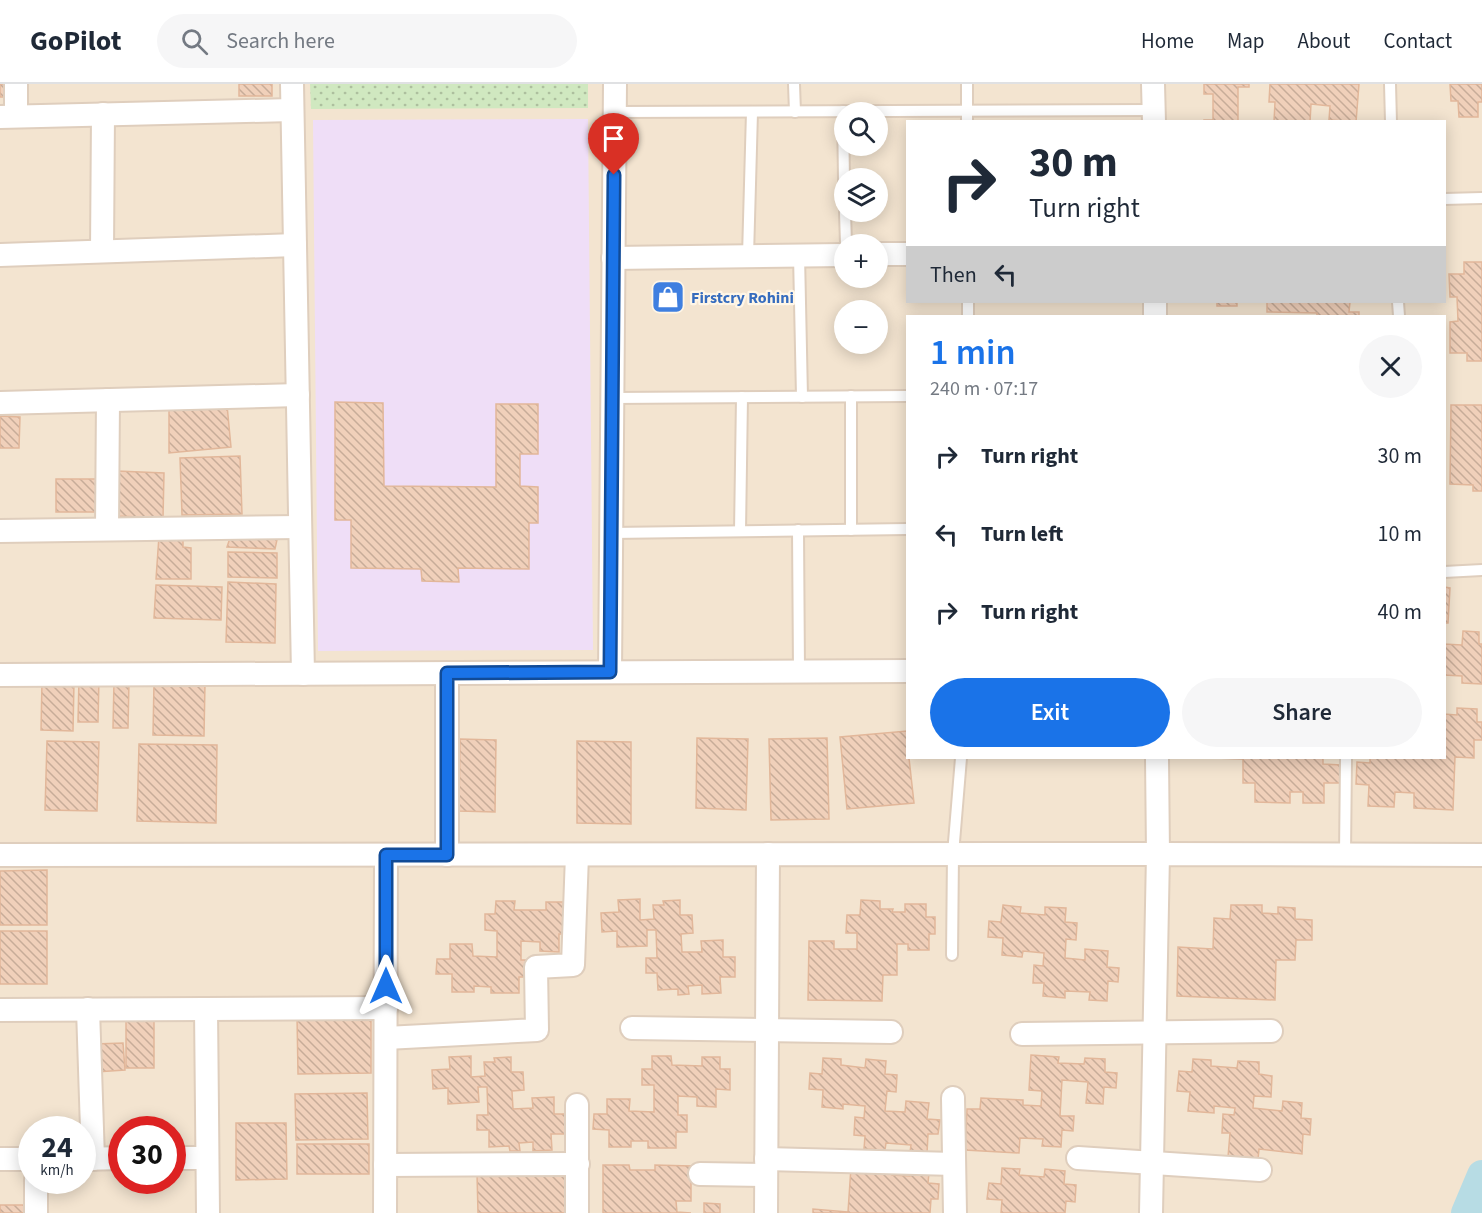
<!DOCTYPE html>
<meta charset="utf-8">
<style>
body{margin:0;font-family:"Source Sans 3",sans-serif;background:#f6f6f7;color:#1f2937;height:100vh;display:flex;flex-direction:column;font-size:22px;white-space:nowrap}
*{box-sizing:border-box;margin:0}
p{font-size:20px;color:#747a83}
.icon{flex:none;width:33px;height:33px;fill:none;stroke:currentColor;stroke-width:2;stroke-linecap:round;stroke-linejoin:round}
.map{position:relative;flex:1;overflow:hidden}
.details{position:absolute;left:906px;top:231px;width:540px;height:444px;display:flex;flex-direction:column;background:#fff;border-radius:0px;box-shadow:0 3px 15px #0003}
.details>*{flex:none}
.hud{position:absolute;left:906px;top:36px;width:540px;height:183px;border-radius:0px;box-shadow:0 3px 15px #0003;background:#fff;color:#1f2937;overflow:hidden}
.fabs{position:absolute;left:834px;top:18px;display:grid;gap:12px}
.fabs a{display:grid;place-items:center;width:54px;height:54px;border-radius:50%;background:#fff;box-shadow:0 3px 15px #0003;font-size:30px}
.speed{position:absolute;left:18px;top:1032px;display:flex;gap:12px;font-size:30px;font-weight:700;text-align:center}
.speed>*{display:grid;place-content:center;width:78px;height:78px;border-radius:50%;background:#fff;box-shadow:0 3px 15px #0003;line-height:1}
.speed small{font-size:15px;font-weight:400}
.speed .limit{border:9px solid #d22;background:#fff;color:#111}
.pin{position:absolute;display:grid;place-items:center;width:51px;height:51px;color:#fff;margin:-62px -26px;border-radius:50% 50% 50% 0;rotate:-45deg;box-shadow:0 0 6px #0007}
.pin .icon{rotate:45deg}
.me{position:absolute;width:66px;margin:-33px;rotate:0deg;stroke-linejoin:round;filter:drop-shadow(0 0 4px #0008)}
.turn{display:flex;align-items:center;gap:21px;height:126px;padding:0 24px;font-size:27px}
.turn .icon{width:78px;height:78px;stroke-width:2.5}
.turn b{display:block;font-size:42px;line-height:51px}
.then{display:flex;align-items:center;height:57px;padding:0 24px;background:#0003;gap:12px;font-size:22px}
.round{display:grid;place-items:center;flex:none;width:63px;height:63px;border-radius:32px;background:#f6f6f7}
.headline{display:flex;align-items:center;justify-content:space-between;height:102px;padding:0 24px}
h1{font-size:36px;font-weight:600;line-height:45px;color:#1a73e8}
.cta{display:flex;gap:12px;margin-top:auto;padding:12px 24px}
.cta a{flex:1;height:69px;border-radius:36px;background:#1a73e8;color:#fff;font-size:24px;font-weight:600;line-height:69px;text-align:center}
.cta a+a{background:#f6f6f7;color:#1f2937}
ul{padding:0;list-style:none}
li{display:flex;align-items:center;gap:18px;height:78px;padding:0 24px}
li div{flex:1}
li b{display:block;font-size:22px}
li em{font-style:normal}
header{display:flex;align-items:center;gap:36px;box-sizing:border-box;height:84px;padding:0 30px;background:#fff;border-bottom:2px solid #e0e1e3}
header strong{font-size:28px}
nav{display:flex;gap:33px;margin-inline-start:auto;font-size:21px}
.search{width:420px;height:54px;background:#f6f6f7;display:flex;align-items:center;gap:15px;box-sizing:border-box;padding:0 21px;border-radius:33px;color:#747a83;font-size:22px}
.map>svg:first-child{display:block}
.residential{fill:#f3e4d0;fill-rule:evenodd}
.education{fill:#efdef7}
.grass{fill:url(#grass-dots)}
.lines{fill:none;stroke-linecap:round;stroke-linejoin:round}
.canal{stroke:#b7dce4;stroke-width:30}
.building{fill:url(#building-back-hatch);stroke:#e2b79a;stroke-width:1.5}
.service-casing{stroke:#dfcebd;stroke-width:14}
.minor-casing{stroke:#dfcebd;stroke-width:26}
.service{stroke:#fff;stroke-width:10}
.minor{stroke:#fff;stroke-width:22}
.route-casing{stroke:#114b97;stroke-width:15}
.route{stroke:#1a73e8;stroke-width:10}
.labels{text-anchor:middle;stroke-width:4.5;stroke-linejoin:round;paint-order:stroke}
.shop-label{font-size:16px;font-weight:bold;fill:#366cbe;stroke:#fff6e7;text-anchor:start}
</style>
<header>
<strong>GoPilot</strong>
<div class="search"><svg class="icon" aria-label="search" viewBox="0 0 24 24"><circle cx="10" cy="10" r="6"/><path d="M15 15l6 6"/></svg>Search here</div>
<nav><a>Home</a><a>Map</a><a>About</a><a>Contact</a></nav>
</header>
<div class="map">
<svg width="1482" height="1129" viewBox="0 0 1482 1129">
<defs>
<pattern id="grass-dots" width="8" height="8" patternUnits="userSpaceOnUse" patternTransform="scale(1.5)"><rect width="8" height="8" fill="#d0e8c0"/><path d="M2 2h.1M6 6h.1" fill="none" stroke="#adbf9e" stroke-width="1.8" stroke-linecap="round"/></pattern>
<pattern id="building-back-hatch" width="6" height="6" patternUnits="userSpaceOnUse" patternTransform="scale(1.5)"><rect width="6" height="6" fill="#f0d0ba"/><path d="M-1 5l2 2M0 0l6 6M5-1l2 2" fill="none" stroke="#c7ac99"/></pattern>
</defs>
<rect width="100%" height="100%" fill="#fbf2e1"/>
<path class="residential" d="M0,0H1482V1129H0ZM844,28H878V62H844ZM908,38H1444V218H908ZM844,94H878V128H844ZM844,160H878V194H844ZM844,226H878V260H844ZM908,232H1444V674H908ZM32,1046H82V1096H32ZM122,1046H172V1096H122Z"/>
<polygon class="education" points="588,35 593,566 318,567 313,36"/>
<polygon class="grass" points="310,0 588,0 588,24 311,25"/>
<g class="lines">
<polyline class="canal" points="1466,1129 1482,1091"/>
</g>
<g class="building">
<rect x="0" y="0" width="10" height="13"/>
<rect x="239" y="0" width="33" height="12"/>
<polygon points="1204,0 1249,0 1249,3 1238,3 1238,38 1204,38 1204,36 1213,36 1213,10 1204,10"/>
<polygon points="1270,0 1359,0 1356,38 1329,36 1330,22 1311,20 1310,38 1274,38 1275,18 1269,18"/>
<polygon points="1450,0 1482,0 1482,18 1478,18 1478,33 1459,33 1458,17 1451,17"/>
<polygon points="1464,178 1482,178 1482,277 1467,277 1467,269 1450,269 1450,238 1458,237 1457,213 1450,213 1449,190 1464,190"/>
<rect x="1217" y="218" width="20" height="4"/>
<polygon points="1267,218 1350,218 1349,228 1359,228 1359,232 1317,232 1317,229 1267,228"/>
<polygon points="335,318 383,319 384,402 496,403 496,320 538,320 538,370 520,370 520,402 538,403 538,439 529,439 529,485 458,484 459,498 422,497 421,485 351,484 351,436 335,436"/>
<polygon points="227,321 231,363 169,369 169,326"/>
<polygon points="1451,321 1482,321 1482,407 1473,407 1473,401 1450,400"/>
<polygon points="0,332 20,333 19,364 0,364"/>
<polygon points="240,372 242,430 182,431 180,374"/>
<polygon points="117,387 164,389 163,434 116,432"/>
<rect x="56" y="395" width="47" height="33"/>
<polygon points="183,451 183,463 191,464 191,495 156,495 159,452"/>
<polygon points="231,451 278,451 275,465 227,463"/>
<polygon points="228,468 277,469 277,494 228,493"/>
<polygon points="228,498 276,500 275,559 226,558"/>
<polygon points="156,501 222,503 221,536 154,534"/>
<polygon points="1444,503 1450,504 1448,539 1444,539"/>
<polygon points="1463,547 1479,548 1479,560 1482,560 1482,600 1462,599 1462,592 1444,591 1444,560 1462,561"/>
<polygon points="79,594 99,595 98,638 78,638"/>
<polygon points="42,597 74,598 73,647 41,646"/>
<polygon points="114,597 129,598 128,644 113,644"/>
<polygon points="154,598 205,599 204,652 153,651"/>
<polygon points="1457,624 1477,625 1477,638 1482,638 1482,656 1474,656 1474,674 1455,673 1453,726 1414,724 1414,709 1395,708 1394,723 1368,722 1369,701 1356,700 1357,678 1370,679 1370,674 1444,674 1444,630 1457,631"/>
<polygon points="907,647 908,674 909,674 914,719 847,725 840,653"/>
<polygon points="697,654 748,655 746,726 696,724"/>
<polygon points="827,654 829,735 771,736 769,655"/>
<polygon points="460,655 496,656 495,728 459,727"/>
<polygon points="47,657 99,658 97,727 45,726"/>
<polygon points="577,657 631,658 631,740 577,739"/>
<polygon points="139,660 217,661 216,739 137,737"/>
<polygon points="1214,674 1323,674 1323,680 1341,681 1341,699 1324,699 1324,719 1303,719 1303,708 1290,708 1290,719 1255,718 1255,699 1243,699 1243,675"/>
<polygon points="47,786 47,841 0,841 0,787"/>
<polygon points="640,815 640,836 654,835 653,821 664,821 663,817 680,816 680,831 692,831 693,849 681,850 682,868 702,868 701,857 723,856 723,873 735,873 735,893 720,893 721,909 702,910 702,901 688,902 689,910 678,911 678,905 658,906 657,889 646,889 646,874 657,874 656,846 647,846 647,862 617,863 617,847 602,848 601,829 619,828 618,816"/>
<polygon points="861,816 880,817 880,825 893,825 892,828 905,828 905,820 926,820 926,833 935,833 935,850 929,850 929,866 908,866 908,860 897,860 897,891 883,891 882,917 808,916 809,857 834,857 834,865 857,865 857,849 846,849 847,831 860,831"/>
<polygon points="496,817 515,817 514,826 546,826 546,818 563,818 563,830 573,830 573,850 559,850 559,868 540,867 540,858 521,857 521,876 530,876 530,893 519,893 519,909 491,909 491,903 474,902 474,908 452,908 452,890 436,890 437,875 450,875 450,860 472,860 473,872 497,873 497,847 485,846 485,830 495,830"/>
<polygon points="1003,821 1021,823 1020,829 1045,831 1045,823 1066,824 1065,838 1077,839 1076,856 1066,855 1065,874 1085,876 1085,865 1108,867 1107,883 1119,884 1118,898 1108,897 1107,917 1089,916 1090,908 1065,907 1065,914 1043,912 1044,899 1033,899 1034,881 1043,882 1044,869 1023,867 1022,873 1002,871 1003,854 988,853 989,837 1001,838"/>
<polygon points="1231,821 1262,821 1262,829 1278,830 1278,823 1295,824 1295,835 1312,836 1312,856 1296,856 1295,876 1276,876 1275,916 1177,912 1178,863 1213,865 1214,834 1230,835"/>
<rect x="0" y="847" width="47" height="53"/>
<rect x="126" y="927" width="28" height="57"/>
<polygon points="297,932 371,932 371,989 298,990"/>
<polygon points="123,959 125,986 96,988 95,960"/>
<polygon points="1031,971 1059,973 1058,979 1084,980 1085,974 1105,975 1105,988 1117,989 1116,1004 1104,1003 1103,1020 1086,1019 1088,998 1062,996 1060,1032 1074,1032 1073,1047 1062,1046 1061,1063 1042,1062 1043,1055 1020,1054 1019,1069 965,1066 967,1025 980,1025 981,1014 1023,1016 1023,1021 1041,1022 1042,1007 1029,1006"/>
<polygon points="471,972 471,993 485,992 484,978 495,978 494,974 511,973 511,988 523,988 524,1006 512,1007 513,1025 533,1024 532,1014 554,1013 554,1030 566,1030 566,1050 551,1050 552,1066 533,1067 533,1058 519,1059 520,1067 510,1067 509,1062 489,1063 489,1046 477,1046 477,1031 488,1031 487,1003 478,1003 479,1018 448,1020 448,1004 433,1005 432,986 450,985 449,973"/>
<polygon points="652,972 671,972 672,981 702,982 702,973 720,973 720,985 730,985 730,1006 716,1005 716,1023 697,1022 697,1013 678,1012 678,1031 687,1031 687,1048 676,1048 676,1064 648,1064 648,1057 631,1057 631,1063 609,1063 609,1046 593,1045 594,1030 607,1030 607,1015 630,1015 629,1027 654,1028 654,1001 642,1001 642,985 652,985"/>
<polygon points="823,974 841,975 841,981 865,984 866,975 886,977 885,990 897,991 896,1008 887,1007 885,1027 905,1028 906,1017 929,1019 927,1035 940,1036 938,1050 928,1050 927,1070 910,1068 911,1061 886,1059 885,1066 864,1065 865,1052 854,1051 855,1033 864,1034 865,1022 843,1020 843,1025 822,1023 823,1006 809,1005 810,989 822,990"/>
<polygon points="1193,975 1211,976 1211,982 1237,984 1238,977 1259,978 1259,990 1272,992 1271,1013 1254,1012 1253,1024 1282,1027 1283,1017 1302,1019 1301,1034 1311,1035 1310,1051 1303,1050 1302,1070 1259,1065 1258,1075 1228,1073 1230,1049 1222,1049 1223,1030 1234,1031 1235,1024 1214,1022 1214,1029 1188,1027 1190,1008 1177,1007 1179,987 1192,988"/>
<polygon points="367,1009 368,1055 296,1056 295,1010"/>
<polygon points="236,1039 286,1039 287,1095 236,1096"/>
<rect x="297" y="1060" width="72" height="30"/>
<polygon points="603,1081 629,1081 630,1086 655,1086 655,1081 691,1082 691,1117 676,1117 677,1128 691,1129 603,1129"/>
<polygon points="851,1083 893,1086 892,1091 910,1092 911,1087 929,1089 928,1099 939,1100 938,1115 931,1115 930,1129 813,1129 813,1125 848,1128"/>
<polygon points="1002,1084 1020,1085 1019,1091 1044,1093 1045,1085 1065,1087 1064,1100 1076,1101 1075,1118 1066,1117 1065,1129 1001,1129 1002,1116 987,1115 989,1099 1001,1100"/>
<polygon points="574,1087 576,1129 478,1129 477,1090"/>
<polygon points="704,1119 720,1120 720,1129 704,1129"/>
<rect x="0" y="1121" width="31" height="8"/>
</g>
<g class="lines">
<g class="service-casing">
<g id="service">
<polyline points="794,0 795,28"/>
<polyline points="967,0 967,38"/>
<polyline points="1390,0 1391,38"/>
<polyline points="843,27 844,97"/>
<polyline points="615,28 1154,26"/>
<polyline points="1444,115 1482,114"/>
<polyline points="845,128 846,160"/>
<polyline points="799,171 802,313"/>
<polyline points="748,172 752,28"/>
<polyline points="968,218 968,232"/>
<polyline points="1398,218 1399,232"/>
<polyline points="612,314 908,312"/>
<polyline points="798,446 799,588"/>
<polyline points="851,446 851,312"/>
<polyline points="740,447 742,313"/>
<polyline points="611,449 908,445"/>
<polyline points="1444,488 1482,486"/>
<polyline points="1345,771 1346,674"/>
<polyline points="952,871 953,770 961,674"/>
</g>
</g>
<g class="minor-casing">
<g id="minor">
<polyline points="292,0 303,590"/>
<polyline points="1153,0 1154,38"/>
<polyline points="16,32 16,0"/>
<polyline points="0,33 292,26"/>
<polyline points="102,167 103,30"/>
<polyline points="878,170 908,170"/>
<polyline points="0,171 295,161"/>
<polyline points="613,174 844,171"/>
<polyline points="1155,218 1155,232"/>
<polyline points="0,319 298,311"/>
<polyline points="107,445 108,316"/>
<polyline points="0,447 300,443"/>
<polyline points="610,588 615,0"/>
<polyline points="447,589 447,771"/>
<polyline points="0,591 908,587"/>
<polyline points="0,771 1158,770 1157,674"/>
<polyline points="88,925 93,1075"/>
<polyline points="206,925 208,1129"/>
<polyline points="0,926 386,924"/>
<polyline points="632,944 891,948"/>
<polyline points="1022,950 1271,947"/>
<polyline points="386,954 537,946 536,883 573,881 577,771"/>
<polyline points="953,1014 955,1129"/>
<polyline points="172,1074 207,1074"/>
<polyline points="1078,1074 1260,1086"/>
<polyline points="0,1075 32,1075"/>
<polyline points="82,1075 122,1074"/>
<polyline points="766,1075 954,1080"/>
<polyline points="385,1081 578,1080"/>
<polyline points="700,1090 766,1091"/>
<polyline points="36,1096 36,1129"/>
<polyline points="385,1129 386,771"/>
<polyline points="577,1129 577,1021"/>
<polyline points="766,1129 768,770"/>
<polyline points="1151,1129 1158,770 1482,771"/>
</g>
</g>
<use href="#service" class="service"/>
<use href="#minor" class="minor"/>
</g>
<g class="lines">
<g class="route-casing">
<polyline id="route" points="386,902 386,771 447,771 447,589 610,588 614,91"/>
</g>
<use href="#route" class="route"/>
</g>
<defs>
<g id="shop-square" transform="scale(1.725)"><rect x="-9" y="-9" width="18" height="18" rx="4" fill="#3f7fe0" stroke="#fff6e7"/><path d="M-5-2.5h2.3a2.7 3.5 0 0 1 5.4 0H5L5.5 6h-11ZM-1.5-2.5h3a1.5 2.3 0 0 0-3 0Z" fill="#fff"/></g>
</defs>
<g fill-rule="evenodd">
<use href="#shop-square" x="668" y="213"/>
</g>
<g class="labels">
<g class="shop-label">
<text x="691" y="219">Firstcry Rohini</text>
</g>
</g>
</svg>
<div class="fabs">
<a><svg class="icon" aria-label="search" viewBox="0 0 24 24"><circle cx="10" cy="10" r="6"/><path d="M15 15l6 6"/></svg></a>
<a><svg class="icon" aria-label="layers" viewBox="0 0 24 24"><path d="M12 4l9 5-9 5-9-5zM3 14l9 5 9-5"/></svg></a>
<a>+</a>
<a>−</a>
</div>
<div class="speed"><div>24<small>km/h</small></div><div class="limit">30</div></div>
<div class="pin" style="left:614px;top:91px;background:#d93025"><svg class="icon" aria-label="arrive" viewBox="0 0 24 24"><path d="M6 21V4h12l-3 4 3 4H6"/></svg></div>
<svg class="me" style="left:386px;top:902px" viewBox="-20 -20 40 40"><path d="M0-17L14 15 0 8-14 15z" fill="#1a73e8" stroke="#fff" stroke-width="4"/></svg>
<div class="hud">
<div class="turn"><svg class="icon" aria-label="right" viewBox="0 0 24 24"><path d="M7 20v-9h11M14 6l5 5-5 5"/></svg><div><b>30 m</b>Turn right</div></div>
<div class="then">Then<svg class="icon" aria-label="left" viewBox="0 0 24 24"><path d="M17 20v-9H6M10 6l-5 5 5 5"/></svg></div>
</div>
<section class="details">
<div class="headline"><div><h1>1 min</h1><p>240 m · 07:17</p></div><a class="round"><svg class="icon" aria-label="close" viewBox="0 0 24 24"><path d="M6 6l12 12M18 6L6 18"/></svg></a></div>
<ul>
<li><svg class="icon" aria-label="right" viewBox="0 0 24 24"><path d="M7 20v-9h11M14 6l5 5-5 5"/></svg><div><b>Turn right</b></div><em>30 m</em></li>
<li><svg class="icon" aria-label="left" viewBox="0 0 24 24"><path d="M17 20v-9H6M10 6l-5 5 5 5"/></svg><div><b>Turn left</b></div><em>10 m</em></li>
<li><svg class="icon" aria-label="right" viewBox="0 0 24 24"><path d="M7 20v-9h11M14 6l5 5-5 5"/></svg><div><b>Turn right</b></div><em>40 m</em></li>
</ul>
<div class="cta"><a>Exit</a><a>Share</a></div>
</section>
</div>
